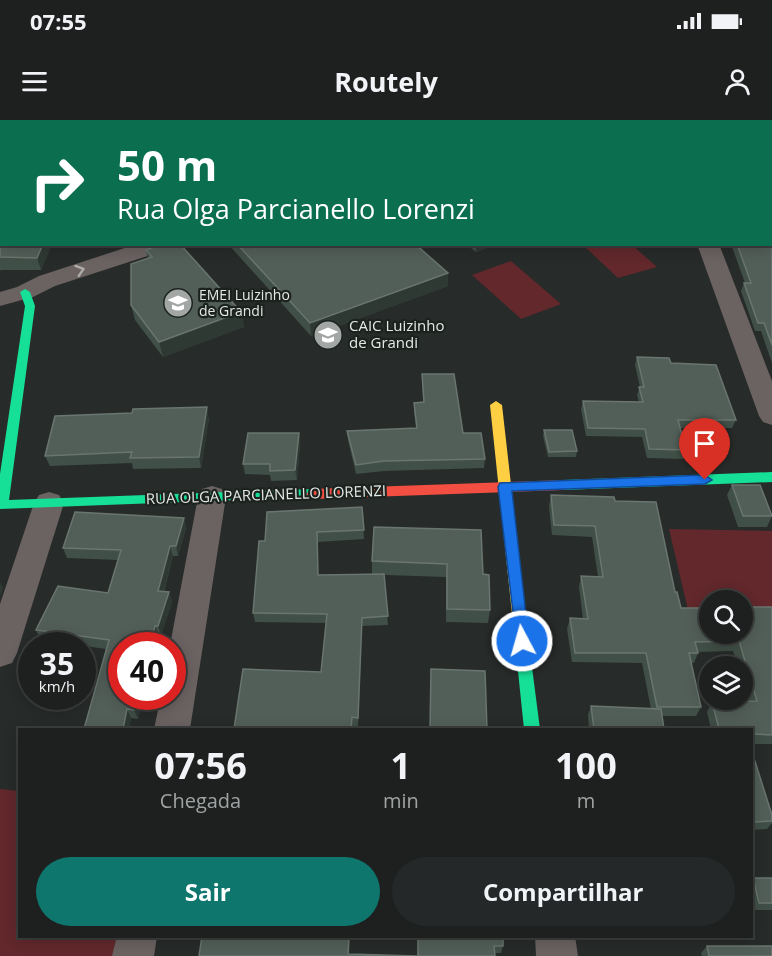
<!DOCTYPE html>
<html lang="pt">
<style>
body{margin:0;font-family:"Open Sans",sans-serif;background:#252828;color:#f1f3f6;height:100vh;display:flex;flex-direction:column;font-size:22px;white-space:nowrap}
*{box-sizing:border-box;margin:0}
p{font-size:20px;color:#a0a3a4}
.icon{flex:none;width:33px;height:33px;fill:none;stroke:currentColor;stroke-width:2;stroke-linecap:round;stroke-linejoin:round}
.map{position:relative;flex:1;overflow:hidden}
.drawer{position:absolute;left:18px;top:608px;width:735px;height:210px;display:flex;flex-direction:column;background:#1d201f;border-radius:0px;box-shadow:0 3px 15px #0003,0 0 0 2px #3b3e3d}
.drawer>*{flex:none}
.hud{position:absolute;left:0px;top:0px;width:772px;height:126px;box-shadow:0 3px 15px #0003,0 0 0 2px #3b3e3d;background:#0b6e4f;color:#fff;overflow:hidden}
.controls{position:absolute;left:699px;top:470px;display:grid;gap:12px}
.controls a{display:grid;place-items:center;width:54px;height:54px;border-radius:50%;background:#1d201f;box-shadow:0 3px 15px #0003,0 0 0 2px #3b3e3d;font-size:30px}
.speed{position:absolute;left:18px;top:512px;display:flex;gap:12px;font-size:30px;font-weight:700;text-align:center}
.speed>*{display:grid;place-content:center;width:78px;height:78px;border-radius:50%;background:#1d201f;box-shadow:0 3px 15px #0003,0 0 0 2px #3b3e3d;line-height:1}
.speed small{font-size:15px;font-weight:400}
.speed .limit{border:9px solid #d22;background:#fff;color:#111}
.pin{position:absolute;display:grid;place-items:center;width:51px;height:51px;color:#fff;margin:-62px -26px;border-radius:50% 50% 50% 0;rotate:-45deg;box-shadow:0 0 6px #0007}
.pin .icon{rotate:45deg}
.me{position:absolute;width:66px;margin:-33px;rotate:354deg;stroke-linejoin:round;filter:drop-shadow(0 0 4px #0008)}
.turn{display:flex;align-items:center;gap:21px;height:126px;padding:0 18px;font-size:27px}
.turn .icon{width:78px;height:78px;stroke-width:2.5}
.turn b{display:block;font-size:42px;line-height:51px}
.eta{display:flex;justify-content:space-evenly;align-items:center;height:102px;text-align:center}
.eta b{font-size:36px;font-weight:700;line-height:42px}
.primary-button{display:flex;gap:12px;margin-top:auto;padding:12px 18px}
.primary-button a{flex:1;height:69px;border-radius:36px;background:#0f766e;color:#fff;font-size:24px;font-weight:700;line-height:69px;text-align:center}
.primary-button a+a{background:#252828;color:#f1f3f6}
.status{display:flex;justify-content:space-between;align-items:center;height:42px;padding:0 30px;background:#1d201f;direction:ltr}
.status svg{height:16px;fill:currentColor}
header{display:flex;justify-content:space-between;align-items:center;height:78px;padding:0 18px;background:#1d201f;font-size:27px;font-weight:700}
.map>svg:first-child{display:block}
.green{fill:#62282c}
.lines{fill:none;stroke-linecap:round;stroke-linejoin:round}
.street{fill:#6b6262;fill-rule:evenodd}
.fast{fill:#16e098;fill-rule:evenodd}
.slow{fill:#ffcf43;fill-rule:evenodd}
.jam{fill:#f24e42;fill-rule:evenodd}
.wall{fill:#404f47}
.shaded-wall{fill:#2f3934}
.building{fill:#525f58;stroke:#69756e;stroke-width:1.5}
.oneway{stroke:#aeacab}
.route{fill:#1a73e8;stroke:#114b97;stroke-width:1.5}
.labels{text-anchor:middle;stroke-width:4.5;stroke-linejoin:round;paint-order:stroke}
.far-poi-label{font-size:14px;fill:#e4e9e6;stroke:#1c231e;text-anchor:start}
.poi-label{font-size:15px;fill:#e4e9e6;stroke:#1c231e;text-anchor:start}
.street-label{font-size:15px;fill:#e4e9e6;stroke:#1c231e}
</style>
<div class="status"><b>07:55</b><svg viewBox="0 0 49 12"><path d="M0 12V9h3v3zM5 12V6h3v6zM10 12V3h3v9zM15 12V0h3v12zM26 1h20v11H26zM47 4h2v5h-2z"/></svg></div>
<header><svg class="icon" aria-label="menu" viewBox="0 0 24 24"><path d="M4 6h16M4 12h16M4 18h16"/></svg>Routely<svg class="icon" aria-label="person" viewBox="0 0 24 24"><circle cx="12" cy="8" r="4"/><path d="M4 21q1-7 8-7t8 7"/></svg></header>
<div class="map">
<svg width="772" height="836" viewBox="0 0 772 836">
<rect width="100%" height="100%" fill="#272b29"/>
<g class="green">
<polygon points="583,125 632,125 657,147 618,158"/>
<polygon points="511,141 561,184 521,199 472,155"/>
<polygon points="669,409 772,411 772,487 743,488 742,480 710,480 709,489 688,490"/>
<polygon points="0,669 19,671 20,816 121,816 118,836 0,836"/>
</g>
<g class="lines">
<g class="street">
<polygon points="542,0 563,0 541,2"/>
<rect x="653" y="0" width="18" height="2"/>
<polygon points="137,124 172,124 169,129 55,166 33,177 0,186 0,172 17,167 39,156"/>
<polygon points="697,124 719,124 772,261 772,305 763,302 759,296"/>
<polygon points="212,366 222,369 226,377 190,609 154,609 161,576 172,576 172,525 170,525 198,377 202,369"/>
<polygon points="49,372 59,375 64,383 17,533 12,543 0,547 0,484 34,383 39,375"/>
<polygon points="117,816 157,816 154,836 112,836"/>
<polygon points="535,816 575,816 578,836 536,836"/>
</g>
<g class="fast">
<polygon points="25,169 30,172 35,186 9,380 312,369 318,374 317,377 0,389 0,354 25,186 20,172"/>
<polygon points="772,352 772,362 563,370 557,365 563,360"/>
<polygon points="523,526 528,528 530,532 540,609 524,609 516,532 518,528"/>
</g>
<polygon class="slow" points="496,281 502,285 530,532 528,536 523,538 518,536 516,532 490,285"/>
<polygon class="jam" points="563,360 569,365 563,370 312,379 306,374 312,369"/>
</g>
<g class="wall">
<polygon points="255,0 368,0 370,2 256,2"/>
<polygon points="689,0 772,0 772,243 761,211 755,211 741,171 744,163 745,163 731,124 771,124 771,2 689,2"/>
<polygon points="0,48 52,124 41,150 1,150 0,151"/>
<polygon points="228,124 434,124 421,129 448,166 311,216"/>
<polygon points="466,124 497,124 476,132"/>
<polygon points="146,130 241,192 244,207 163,237 135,200 131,185 148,139"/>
<polygon points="637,237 671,243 736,300 732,308 680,308 686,330 683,339 647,338 642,317 586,316 581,289 583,281 639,282 637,275 640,267 635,245"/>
<polygon points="422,254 463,313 485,339 484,348 384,351 356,354 348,320 347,311 416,308 414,292 414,283 423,282"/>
<polygon points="209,298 201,348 133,349 132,343 50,346 45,336"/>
<polygon points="544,310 577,331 576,337 548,337 543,316"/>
<polygon points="299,313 300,324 297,360 271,361 270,355 245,354 243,344"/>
<polygon points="732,365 772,396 767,407 738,407 727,375"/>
<polygon points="551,375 615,381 675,472 681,488 772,487 772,624 752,624 752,609 711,609 707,592 712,582 748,581 742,561 742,546 738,546 733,531 698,532 698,533 694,543 691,543 701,587 696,596 662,596 664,609 589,609 588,595 591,586 651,589 642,543 572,542 567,509 570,498 583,499 579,467 581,456 598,457 592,417 552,415 549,386"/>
<polygon points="362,387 364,419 318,422 318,455 372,454 372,441 374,407 483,454 490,490 488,503 446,502 446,457 384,455 388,505 362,506 358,606 352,606 352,609 234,609 321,552 326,503 255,502 253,493 265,421"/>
<polygon points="184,398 186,408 178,436 173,436 164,472 169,472 172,482 161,515 158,515 156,525 122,525 122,576 143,576 138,599 131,598 129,609 84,609 106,529 41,520 36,510 108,473 118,440 67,438 63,428"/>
<polygon points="752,632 772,695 772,703 767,709 752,710"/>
<polygon points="753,758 772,758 772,790 753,790 752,785 752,760"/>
<polygon points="202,816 350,816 349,834 417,836 418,816 503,816 503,826 501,833 494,833 495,836 199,836"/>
<polygon points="707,826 772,836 702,836 701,833"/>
</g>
<g class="shaded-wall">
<polygon points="43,124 52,124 41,150 37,138"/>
<polygon points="410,124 434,124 410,133"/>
<polygon points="476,124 497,124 476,132"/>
<polygon points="448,153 448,166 311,216 310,203"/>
<polygon points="241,192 244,207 163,237 159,222"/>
<polygon points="207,287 209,298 201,348 199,337"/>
<polygon points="299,313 300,324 297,360 295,350"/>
<polygon points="184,398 186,408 178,436 176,426"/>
<polygon points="170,426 173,436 161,481 158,471"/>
<polygon points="0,462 3,468 0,477"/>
<polygon points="169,472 172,482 161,515 158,506"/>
<polygon points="362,498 362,506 358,606 358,598"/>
<polygon points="155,506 158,515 156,525 150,525"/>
<polygon points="138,576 143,576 138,599 134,590"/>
<polygon points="127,589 131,598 129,609 123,609"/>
<polygon points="349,816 350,816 349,836 348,836"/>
</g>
<g class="building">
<polygon points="16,0 203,0 204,2 15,2"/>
<polygon points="266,0 368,0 370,2 268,2"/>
<polygon points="693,0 772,0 772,225 764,203 758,203 744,163 751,163 737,124 771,124 771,2 693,2"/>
<polygon points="0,48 2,48 2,124 43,124 37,138 0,137"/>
<polygon points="163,124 180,124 241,192 159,222 131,185 131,144 152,137 146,130"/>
<polygon points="237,124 415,124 448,153 310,203"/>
<polygon points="637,237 669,238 671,243 716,245 736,300 678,300 686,330 649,329 645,309 588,308 583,281 643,282 639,267 644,267"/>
<polygon points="422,254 454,254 463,313 481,313 485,339 384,341 356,345 347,311 417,308 414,283 424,282"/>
<polygon points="207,287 199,337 130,338 132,332 45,336 55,296 132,293 133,289"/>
<polygon points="544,310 572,310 577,331 549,332"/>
<polygon points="248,313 299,313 295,350 270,351 270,344 243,344"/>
<polygon points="732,365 760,365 772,396 743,396"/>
<polygon points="551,375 614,377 615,381 656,382 675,472 677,472 681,488 710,488 710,513 742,513 742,487 772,487 772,615 752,614 752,609 719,609 712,582 757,581 739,521 695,522 698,533 689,533 701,587 657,587 646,533 575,533 570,498 588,499 581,456 603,457 595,406 554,405"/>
<polygon points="362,387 364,410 317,412 318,455 384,454 388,496 362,498 358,598 352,597 351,609 234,609 243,549 321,552 327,494 253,493 259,421 265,421 267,392"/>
<polygon points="75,392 184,398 176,426 170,426 158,471 169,472 158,506 155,506 150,525 122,525 122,576 138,576 134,590 127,589 123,609 84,609 109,520 36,510 58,466 108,473 121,430 63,428"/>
<polygon points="374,407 481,410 483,454 489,455 490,490 447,489 447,444 372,441"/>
<polygon points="431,549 485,551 487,609 430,609"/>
<polygon points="591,586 661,589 664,609 594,609"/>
<polygon points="752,632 772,695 772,701 752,702"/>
<polygon points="753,758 772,758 772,783 759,783"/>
<polygon points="202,816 349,816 348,834 418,836 418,816 503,816 503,826 494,826 495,836 199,836"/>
<polygon points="707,826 772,826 772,836 709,836"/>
</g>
<defs><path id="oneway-chevron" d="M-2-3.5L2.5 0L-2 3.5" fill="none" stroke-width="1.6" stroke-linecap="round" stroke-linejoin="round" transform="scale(1.5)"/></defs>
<use class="oneway" href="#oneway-chevron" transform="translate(80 150) rotate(-18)"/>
<polygon class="route" points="705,355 712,360 705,364 512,371 529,521 527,525 522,527 517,525 498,367 500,363"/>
<defs>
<g id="school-disc" transform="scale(1.5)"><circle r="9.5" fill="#a2a6a4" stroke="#1c231e"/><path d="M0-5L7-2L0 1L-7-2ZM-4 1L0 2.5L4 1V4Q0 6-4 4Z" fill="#fff"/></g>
</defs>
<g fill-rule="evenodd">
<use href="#school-disc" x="178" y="183"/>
<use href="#school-disc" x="328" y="215"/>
</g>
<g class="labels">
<g class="far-poi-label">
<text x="199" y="180">EMEI Luizinho<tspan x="199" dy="16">de Grandi</tspan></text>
</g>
<g class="poi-label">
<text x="349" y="211">CAIC Luizinho<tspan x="349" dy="17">de Grandi</tspan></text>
</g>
<g class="street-label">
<text transform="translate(266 375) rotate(-2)" y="5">RUA OLGA PARCIANELLO LORENZI</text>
</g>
</g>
</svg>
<div class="controls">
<a><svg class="icon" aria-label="search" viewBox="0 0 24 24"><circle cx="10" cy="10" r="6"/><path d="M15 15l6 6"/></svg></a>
<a><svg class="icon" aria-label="layers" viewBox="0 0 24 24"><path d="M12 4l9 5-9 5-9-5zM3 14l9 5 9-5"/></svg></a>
</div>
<div class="speed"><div>35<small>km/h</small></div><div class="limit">40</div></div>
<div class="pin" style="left:705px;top:360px;background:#d93025"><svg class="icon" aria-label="arrive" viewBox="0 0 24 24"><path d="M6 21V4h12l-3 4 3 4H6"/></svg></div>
<svg class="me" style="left:522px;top:521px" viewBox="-20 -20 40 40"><circle r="17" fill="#1a73e8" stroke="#fff" stroke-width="3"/><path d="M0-11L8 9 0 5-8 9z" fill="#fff"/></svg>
<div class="hud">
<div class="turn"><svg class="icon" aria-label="right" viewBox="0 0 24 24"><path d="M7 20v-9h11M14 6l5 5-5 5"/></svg><div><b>50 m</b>Rua Olga Parcianello Lorenzi</div></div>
</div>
<section class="drawer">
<div class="eta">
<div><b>07:56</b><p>Chegada</p></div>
<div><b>1</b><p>min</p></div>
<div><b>100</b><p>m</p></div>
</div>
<div class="primary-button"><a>Sair</a><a>Compartilhar</a></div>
</section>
</div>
